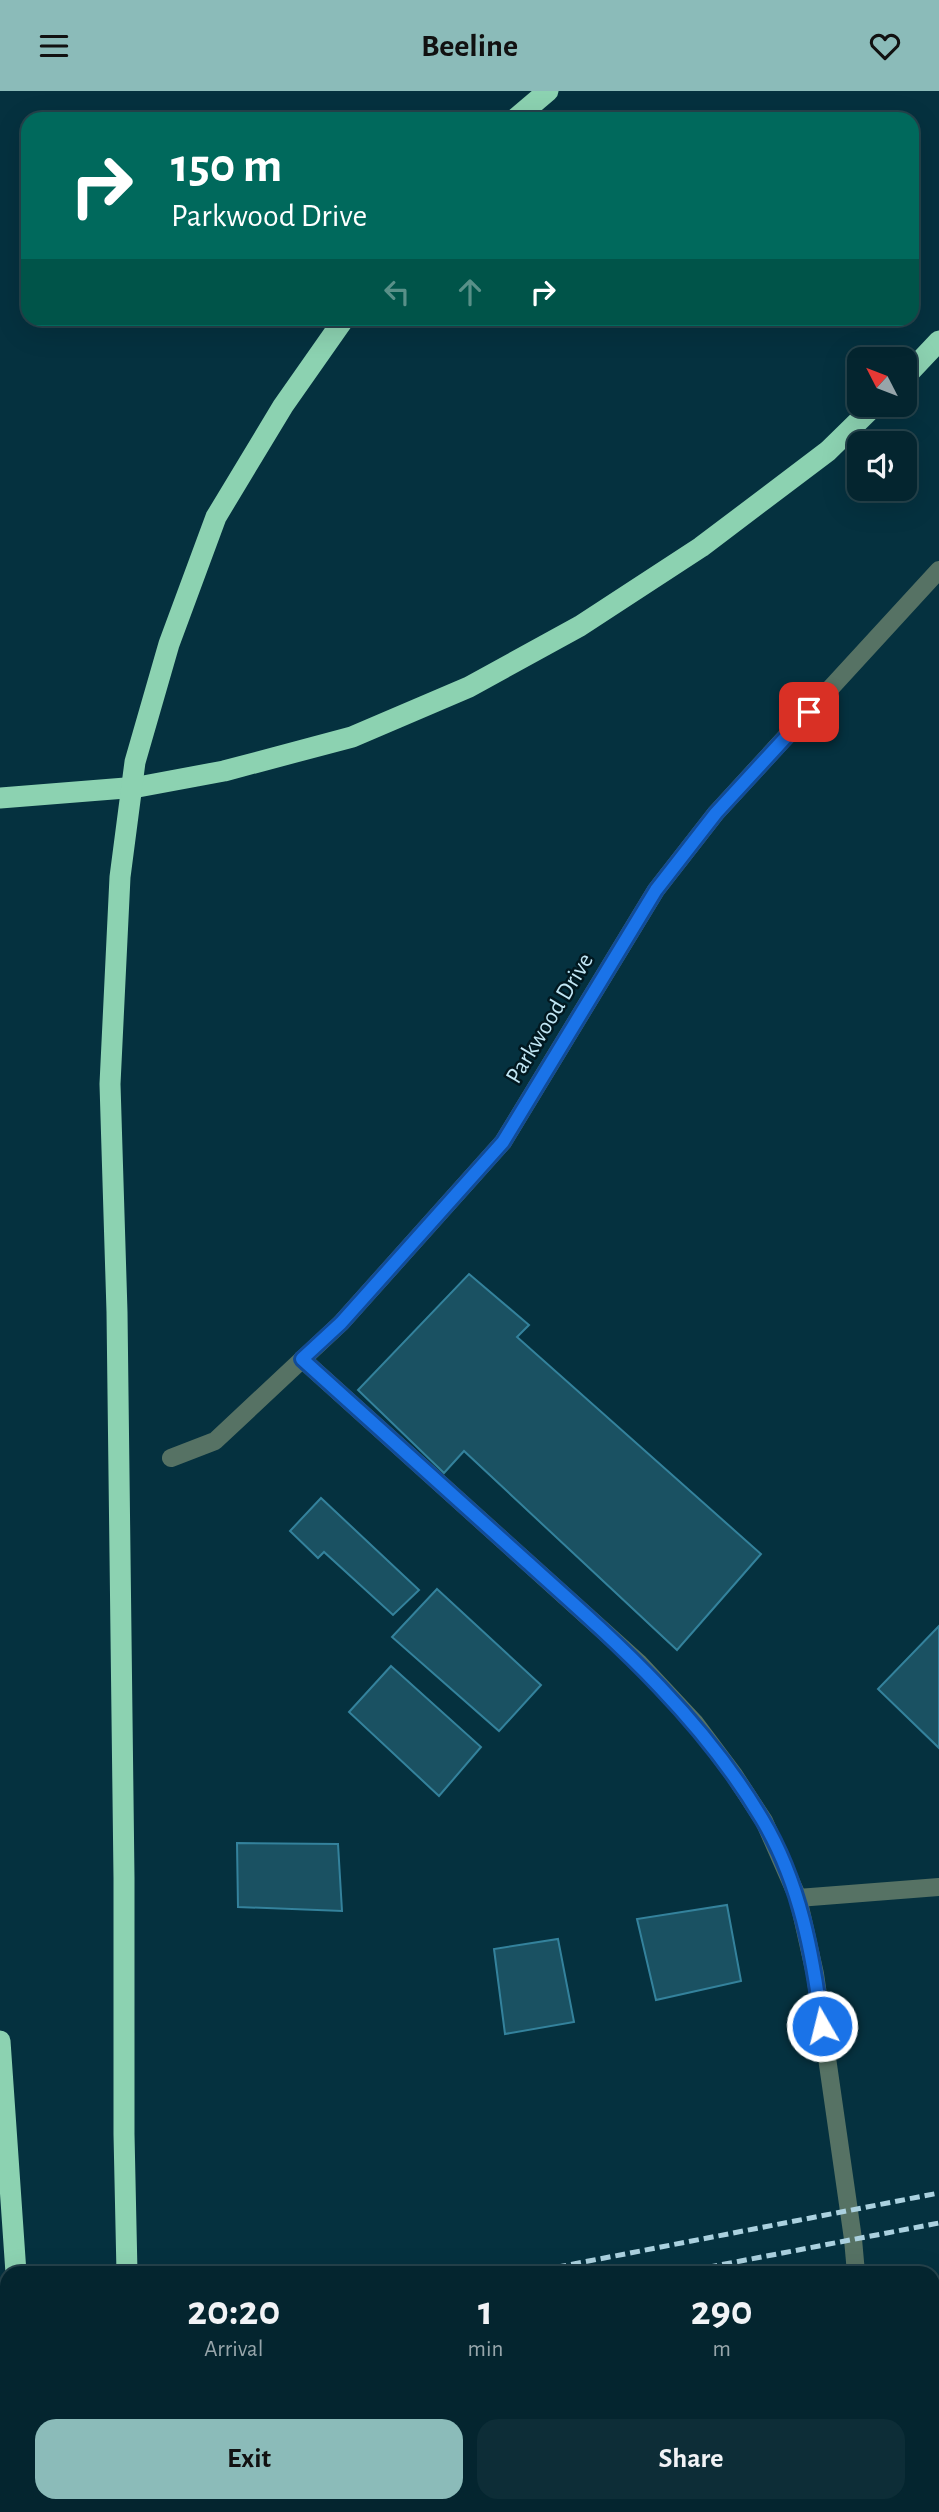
<!DOCTYPE html>
<style>
body{margin:0;font-family:"Alegreya Sans",sans-serif;background:#0d2d37;color:#f1f3f6;height:100vh;display:flex;flex-direction:column;font-size:26px;white-space:nowrap}
*{box-sizing:border-box;margin:0}
p{font-size:23px;color:#97a5aa}
.icon{flex:none;width:38px;height:38px;fill:none;stroke:currentColor;stroke-width:2;stroke-linecap:round;stroke-linejoin:round}
.map{position:relative;flex:1;overflow:hidden}
.sheet{position:absolute;left:0px;top:2175px;width:940px;height:247px;display:flex;flex-direction:column;background:#04252f;border-radius:21px 21px 0 0;box-shadow:0 7px 28px #0002,0 0 0 2px #25424b}
.sheet>*{flex:none}
.top-card{position:absolute;left:21px;top:21px;width:898px;height:214px;border-radius:21px;box-shadow:0 7px 28px #0002,0 0 0 2px #25424b;background:#00695c;color:#fff;overflow:hidden}
.needle{width:46px;rotate:312deg}
.fabs{position:absolute;left:847px;top:256px;display:grid;gap:14px}
.fabs a{display:grid;place-items:center;width:70px;height:70px;border-radius:14px;background:#04252f;box-shadow:0 7px 28px #0002,0 0 0 2px #25424b;font-size:35px}
.pin{position:absolute;display:grid;place-items:center;width:60px;height:60px;color:#fff;margin:-30px;border-radius:14px;box-shadow:0 4px 10px #0006}
.me{position:absolute;width:77px;margin:-38px;rotate:352deg;stroke-linejoin:round;filter:drop-shadow(0 0 5px #0008)}
.turn{display:flex;align-items:center;gap:24px;height:147px;padding:0 35px;font-size:32px}
.turn .icon{width:91px;height:91px;stroke-width:2.5}
.turn b{display:block;font-size:49px;line-height:60px}
.lanes{display:flex;align-items:center;height:66px;padding:0 35px;background:#0003;justify-content:center;gap:35px;direction:ltr}
.lanes .off{opacity:.35}
.eta{display:flex;justify-content:space-evenly;align-items:center;height:119px;text-align:center}
.eta b{font-size:42px;font-weight:700;line-height:49px}
.action{display:flex;gap:14px;margin-top:auto;padding:14px 35px}
.action a{flex:1;height:80px;border-radius:21px;background:#8bbbb9;color:#111;font-size:28px;font-weight:700;line-height:80px;text-align:center}
.action a+a{background:#0d2d37;color:#f1f3f6}
header{display:flex;justify-content:space-between;align-items:center;height:91px;padding:0 35px;background:#8bbbb9;color:#111;font-size:32px;font-weight:700}
.map>svg:first-child{display:block}
.building{fill:#1a5162;stroke:#34829c;stroke-width:2}
.lines{fill:none;stroke-linecap:round;stroke-linejoin:round}
.minor{stroke:#567264;stroke-width:18}
.highway{stroke:#8cd2b1;stroke-width:21}
.rail{stroke:#abd1df;stroke-width:5;stroke-dasharray:10 5;stroke-linecap:butt}
.highway-bridge{stroke:#8cd2b1;stroke-width:21}
.route-casing{stroke:#114b97;stroke-width:18}
.route{stroke:#1a73e8;stroke-width:12}
.labels{text-anchor:middle;stroke-width:5;stroke-linejoin:round;paint-order:stroke}
.street-label{font-size:24px;fill:#c2e7f5;stroke:#011820}
</style>
<header><svg class="icon" aria-label="menu" viewBox="0 0 24 24"><path d="M4 6h16M4 12h16M4 18h16"/></svg>Beeline<svg class="icon" aria-label="heart" viewBox="0 0 24 24"><path d="M12 20l-8-8c-3-5 5-10 8-4 3-6 11-1 8 4z"/></svg></header>
<div class="map">
<svg width="939" height="2421" viewBox="0 0 939 2421">
<rect width="100%" height="100%" fill="#05313f"/>
<g class="building">
<polygon points="469,1183 529,1234 517,1246 761,1463 677,1559 464,1360 444,1382 358,1299"/>
<polygon points="321,1407 419,1499 393,1524 324,1461 318,1467 290,1440"/>
<polygon points="437,1498 541,1594 499,1640 392,1546"/>
<polygon points="939,1535 939,1657 878,1598"/>
<polygon points="391,1575 481,1656 439,1705 349,1621"/>
<polygon points="237,1752 338,1753 342,1820 238,1816"/>
<polygon points="727,1814 741,1890 656,1909 637,1828"/>
<polygon points="558,1848 574,1931 505,1943 494,1858"/>
</g>
<g class="lines">
<g class="minor">
<polyline points="302,1268 639,1572 695,1632 734,1684 764,1730 798,1807 815,1883 853,2148 856,2182"/>
<polyline points="171,1367 215,1350 341,1232 503,1051 656,799 716,722 939,479"/>
<polyline points="798,1807 939,1796"/>
<polyline points="933,2387 939,2387"/>
<polyline points="872,2415 873,2421"/>
<polyline points="591,2421 653,2415"/>
</g>
<g class="highway">
<polyline points="515,28 548,0"/>
<polyline points="905,286 939,250"/>
<polyline points="0,707 138,696 224,680 352,646 469,596 580,535 701,456 828,360 876,313"/>
<polyline points="0,1950 16,2182"/>
<polyline points="32,2415 32,2421"/>
<polyline points="135,2415 135,2421"/>
</g>
<g class="rail">
<polyline points="527,2182 939,2102"/>
<polyline points="678,2182 939,2132"/>
<polyline points="0,2243 7,2243"/>
<polyline points="0,2315 7,2314"/>
</g>
<polyline class="highway-bridge" points="127,2182 124,2043 124,1787 117,1221 110,993 120,786 135,671 169,553 216,426 283,315 344,228"/>
</g>
<g class="lines">
<g class="route-casing">
<path id="route" d="M809,621L716,722L656,799L503,1051L341,1232L302,1268C377,1335 452,1403 527,1471C615,1550 701,1625 762,1728C800,1791 813,1864 822,1935"/>
</g>
<use href="#route" class="route"/>
</g>
<g class="labels">
<g class="street-label">
<text transform="translate(549 927) rotate(-59)" y="8">Parkwood Drive</text>
</g>
</g>
</svg>
<div class="fabs">
<a><svg class="needle" viewBox="-14 -14 28 28"><path d="M0-13l5 13h-10z" fill="#e53935"/><path d="M0 13l5-13h-10z" fill="#97a5aa"/></svg></a>
<a><svg class="icon" aria-label="sound" viewBox="0 0 24 24"><path d="M4 9h4l5-4v14l-5-4H4zM17 9q2 3 0 6"/></svg></a>
</div>
<div class="pin" style="left:809px;top:621px;background:#d93025"><svg class="icon" aria-label="arrive" viewBox="0 0 24 24"><path d="M6 21V4h12l-3 4 3 4H6"/></svg></div>
<svg class="me" style="left:822px;top:1935px" viewBox="-20 -20 40 40"><circle r="17" fill="#1a73e8" stroke="#fff" stroke-width="3"/><path d="M0-11L8 9 0 5-8 9z" fill="#fff"/></svg>
<div class="top-card">
<div class="turn"><svg class="icon" aria-label="right" viewBox="0 0 24 24"><path d="M7 20v-9h11M14 6l5 5-5 5"/></svg><div><b>150 m</b>Parkwood Drive</div></div>
<div class="lanes"><svg class="icon off" aria-label="left" viewBox="0 0 24 24"><path d="M17 20v-9H6M10 6l-5 5 5 5"/></svg><svg class="icon off" aria-label="ahead" viewBox="0 0 24 24"><path d="M12 20V5M6 11l6-6 6 6"/></svg><svg class="icon" aria-label="right" viewBox="0 0 24 24"><path d="M7 20v-9h11M14 6l5 5-5 5"/></svg></div>
</div>
<section class="sheet">
<div class="eta">
<div><b>20:20</b><p>Arrival</p></div>
<div><b>1</b><p>min</p></div>
<div><b>290</b><p>m</p></div>
</div>
<div class="action"><a>Exit</a><a>Share</a></div>
</section>
</div>
